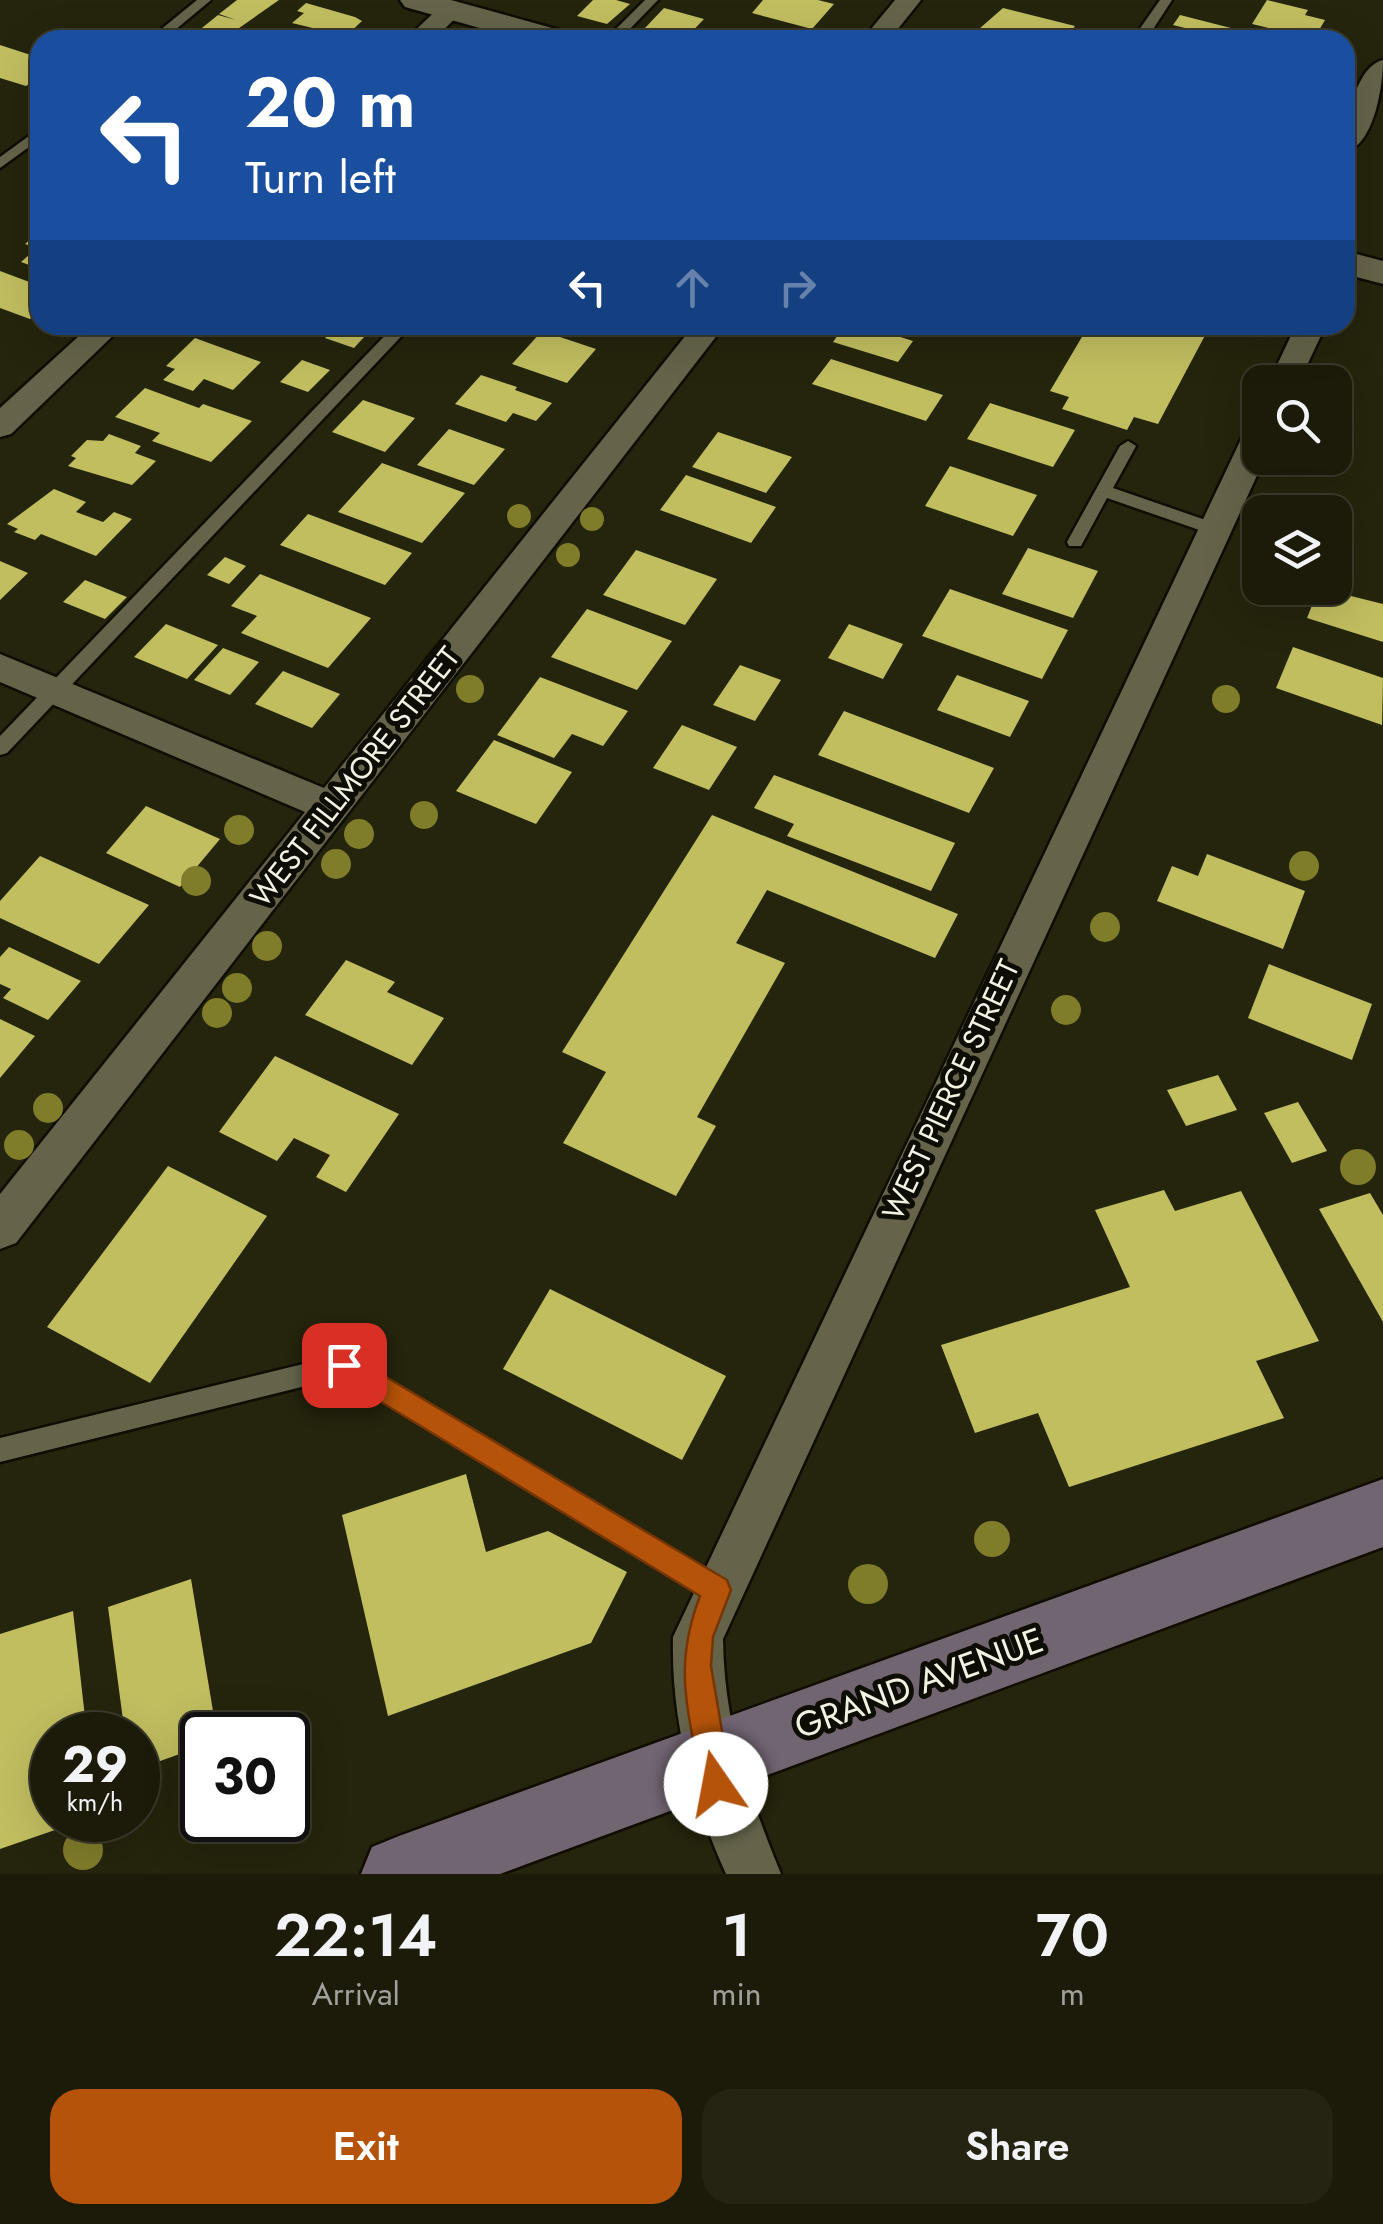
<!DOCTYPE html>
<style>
body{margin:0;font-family:Jost,sans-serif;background:#252412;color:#f1f3f6;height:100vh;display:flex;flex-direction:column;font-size:38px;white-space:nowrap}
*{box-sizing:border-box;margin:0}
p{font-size:32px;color:#a0a19c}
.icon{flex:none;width:55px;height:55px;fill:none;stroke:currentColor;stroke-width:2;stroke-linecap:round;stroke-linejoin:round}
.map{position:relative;height:1874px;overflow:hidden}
.side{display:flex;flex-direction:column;background:#1c1b09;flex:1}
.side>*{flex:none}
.banner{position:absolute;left:30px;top:30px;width:1325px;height:305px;border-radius:30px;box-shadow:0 10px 40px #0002,0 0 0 2px #3a392a;background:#1a4fa0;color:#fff;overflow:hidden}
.tools{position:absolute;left:1242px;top:365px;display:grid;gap:20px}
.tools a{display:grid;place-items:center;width:110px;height:110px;border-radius:20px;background:#1c1b09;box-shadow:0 10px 40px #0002,0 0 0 2px #3a392a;font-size:50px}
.speed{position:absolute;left:30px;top:1712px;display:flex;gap:20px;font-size:50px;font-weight:700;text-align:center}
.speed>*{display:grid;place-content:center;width:130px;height:130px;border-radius:50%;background:#1c1b09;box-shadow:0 10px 40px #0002,0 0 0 2px #3a392a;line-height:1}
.speed small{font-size:25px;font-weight:400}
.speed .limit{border:5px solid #111;border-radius:15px;background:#fff;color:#111}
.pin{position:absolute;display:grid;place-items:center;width:85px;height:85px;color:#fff;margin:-42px;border-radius:20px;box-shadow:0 5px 15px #0006}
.me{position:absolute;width:110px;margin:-55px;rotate:348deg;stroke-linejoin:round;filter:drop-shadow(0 0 8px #0008)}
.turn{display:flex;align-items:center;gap:35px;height:210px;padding:0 50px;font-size:45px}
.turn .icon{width:130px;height:130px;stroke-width:2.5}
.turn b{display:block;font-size:70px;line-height:85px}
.lanes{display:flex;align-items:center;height:95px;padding:0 50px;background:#0003;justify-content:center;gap:50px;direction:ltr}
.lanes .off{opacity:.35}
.eta{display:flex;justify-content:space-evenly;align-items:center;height:170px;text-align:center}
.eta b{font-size:60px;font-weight:600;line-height:70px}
.primary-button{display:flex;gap:20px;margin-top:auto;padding:20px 50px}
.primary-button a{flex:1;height:115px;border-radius:30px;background:#b45309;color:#fff;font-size:40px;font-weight:600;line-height:115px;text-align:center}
.primary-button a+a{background:#252412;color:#f1f3f6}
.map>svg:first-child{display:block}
.building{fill:#c1be60}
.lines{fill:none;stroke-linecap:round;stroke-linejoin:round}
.service-casing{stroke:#0f0d00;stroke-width:5}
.minor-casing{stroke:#0f0d00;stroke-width:5}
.tertiary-casing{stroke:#0f0d00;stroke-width:5}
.secondary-casing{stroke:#0f0d00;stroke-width:5}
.service{fill:#65644a;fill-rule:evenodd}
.minor{fill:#65644a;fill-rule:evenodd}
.tertiary{fill:#65644a;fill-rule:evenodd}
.secondary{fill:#726572;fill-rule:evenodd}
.tree{fill:#7f7c2a}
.route{fill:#b45309;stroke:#753606;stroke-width:2.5}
.labels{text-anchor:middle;stroke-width:10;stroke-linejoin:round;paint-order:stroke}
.street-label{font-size:30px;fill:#f2f2e3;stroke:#0d0d04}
.near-street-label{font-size:35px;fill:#f2f2e3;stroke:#0d0d04}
</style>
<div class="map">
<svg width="1383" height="1874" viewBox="0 0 1383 1874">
<rect width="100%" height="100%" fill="#25240c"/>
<g class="building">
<polygon points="237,0 279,0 222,40 187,40 218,15 236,20 219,14"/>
<polygon points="593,0 616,0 630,4 607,24 577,16"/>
<polygon points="763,0 818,0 834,4 812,29 752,13"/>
<polygon points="1267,0 1308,10 1305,15 1325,20 1314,39 1252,24"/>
<polygon points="306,3 355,17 362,21 346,36 292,23 304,13 297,11"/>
<polygon points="664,8 704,19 685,39 645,28"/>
<polygon points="1003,8 1075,26 1065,40 1019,40 979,29"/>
<polygon points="1180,15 1274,39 1274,40 1205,40 1209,34 1173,25"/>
<polygon points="0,45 40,58 40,76 26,86 0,78"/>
<polygon points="40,231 40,269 21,262 37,248 25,244"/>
<polygon points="0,271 40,286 40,310 30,319 0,308"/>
<polygon points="845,325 863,325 913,341 898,362 833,342"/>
<polygon points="1089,325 1207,325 1210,326 1158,424 1134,417 1127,430 1062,409 1069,397 1050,391"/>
<polygon points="336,326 365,336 354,348 325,338"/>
<polygon points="542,331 596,349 567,383 512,364"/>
<polygon points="195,338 261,362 233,390 204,379 193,391 163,380 175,369 166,366"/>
<polygon points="831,359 943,395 926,421 812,384"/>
<polygon points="302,360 330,370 308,392 280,382"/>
<polygon points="481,375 517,387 515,390 552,403 536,421 513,413 506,422 455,404"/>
<polygon points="145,388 199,408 203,404 252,421 211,462 152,441 160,433 115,417"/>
<polygon points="363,400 415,418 385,452 332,432"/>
<polygon points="990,403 1075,430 1053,467 967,439"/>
<polygon points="449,429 505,449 474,485 417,465"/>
<polygon points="718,432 792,457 766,493 692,467"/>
<polygon points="109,434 141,446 135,453 156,461 132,485 68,466 76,458 71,456 87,440 103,441"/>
<polygon points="382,463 465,493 422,543 338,512"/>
<polygon points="950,466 1037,495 1013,536 925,506"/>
<polygon points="686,475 776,507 751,543 660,510"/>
<polygon points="54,489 86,502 76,512 103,522 114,512 132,519 96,556 41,534 35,540 14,532 18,529 7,524"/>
<polygon points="308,514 412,553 385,585 280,545"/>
<polygon points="1028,548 1098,571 1073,618 1002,594"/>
<polygon points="636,550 717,579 685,625 603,595"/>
<polygon points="225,557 246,566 229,584 207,575"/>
<polygon points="0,561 28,573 0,600"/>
<polygon points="260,574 371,618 328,668 241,633 257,616 231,606"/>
<polygon points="85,580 127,597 105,619 63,602"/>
<polygon points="1319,588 1383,604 1383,642 1307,618"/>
<polygon points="950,589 1068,630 1042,679 922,636"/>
<polygon points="587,609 672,641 637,690 551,657"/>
<polygon points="166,624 218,645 187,679 134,657"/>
<polygon points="849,624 903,644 883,679 828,658"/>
<polygon points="1293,647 1383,678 1382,725 1276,688"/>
<polygon points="223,648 259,662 230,695 194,680"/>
<polygon points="740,665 781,680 755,721 713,705"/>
<polygon points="283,671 340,694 312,728 255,704"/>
<polygon points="957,675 1029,701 1010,737 937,710"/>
<polygon points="540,677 628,711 603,746 572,734 554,758 497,735"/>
<polygon points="844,711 994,768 969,813 818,755"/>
<polygon points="682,725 737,747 709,790 653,768"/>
<polygon points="494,740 572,772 536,824 456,791"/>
<polygon points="774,775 955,843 931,891 787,836 794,824 754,808"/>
<polygon points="146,806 220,839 180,887 106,853"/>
<polygon points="712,815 958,914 935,958 767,890 736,943 785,963 697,1117 716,1126 676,1196 563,1143 606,1072 562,1052"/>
<polygon points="1207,854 1305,891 1283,949 1157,901 1172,866 1198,876"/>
<polygon points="40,856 149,905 99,964 0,918 0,901"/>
<polygon points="9,947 81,981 48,1020 3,998 11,989 0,984 0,957"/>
<polygon points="346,960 395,982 387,992 444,1018 412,1065 305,1015"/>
<polygon points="1269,964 1372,1004 1352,1060 1248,1018"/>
<polygon points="0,1019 35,1036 0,1078"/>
<polygon points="275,1056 399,1114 346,1192 316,1177 330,1155 294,1138 277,1161 219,1132"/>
<polygon points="1218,1075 1237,1110 1186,1126 1167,1090"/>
<polygon points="1298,1102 1327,1151 1292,1163 1264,1113"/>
<polygon points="168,1166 267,1216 150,1383 47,1327"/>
<polygon points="1164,1190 1175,1211 1241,1191 1319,1341 1256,1361 1284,1418 1069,1487 1038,1413 975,1433 941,1345 1130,1287 1095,1210"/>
<polygon points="1370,1193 1383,1215 1383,1322 1319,1209"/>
<polygon points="550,1289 726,1376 682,1460 503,1369"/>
<polygon points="466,1474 486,1552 548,1531 627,1572 591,1643 388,1716 342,1515"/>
<polygon points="191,1579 217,1735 202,1735 202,1746 138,1769 138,1735 125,1735 108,1607"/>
<polygon points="73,1611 87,1735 52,1735 52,1820 81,1821 0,1849 0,1634"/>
</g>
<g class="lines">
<g class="service-casing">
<g id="service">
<polygon points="197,0 211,0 163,40 148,40"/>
<polygon points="645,0 658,0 619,40 605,40"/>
<polygon points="1160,0 1172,0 1146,40 1132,40"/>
<polygon points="40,128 40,139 0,168 0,157"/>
<polygon points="395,325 412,325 7,753 0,755 0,736"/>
<polygon points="1128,441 1136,446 1113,488 1220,525 1220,533 1208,533 1107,498 1081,546 1069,546 1067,542 1120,446"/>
<polygon points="344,1354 726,1581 730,1590 726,1599 717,1603 708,1599 342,1377 0,1462 0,1438"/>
</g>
</g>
<g class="minor-casing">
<g id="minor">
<polygon points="895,0 921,0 889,40 862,40"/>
<polygon points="451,2 464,10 433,40 405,40 442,5"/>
<path d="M1383,60C1383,86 1374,145 1345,152C1345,127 1354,67 1383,60Z"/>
<polygon points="91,325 124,325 11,434 0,437 0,408"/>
<polygon points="694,325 725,325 16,1243 0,1249 0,1194 305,812 0,682 0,654 324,788"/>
<polygon points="1296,325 1326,325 1299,382 1269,382"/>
<path d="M1260,422V458H1265L723,1639C724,1725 749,1796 781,1874H726C692,1798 671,1721 673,1637L1244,433L1249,425Z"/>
</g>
</g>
<g class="tertiary-casing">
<g id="tertiary">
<polygon points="400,0 451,0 570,33 574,40 522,40 405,7"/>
<polygon points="1345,251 1383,261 1383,284 1345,274"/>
</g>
</g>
<g class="secondary-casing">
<polygon id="secondary" points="1383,1479 1383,1547 500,1874 361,1874 372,1847 399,1836"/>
</g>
<use href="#service" class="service"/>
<use href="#minor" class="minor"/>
<use href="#tertiary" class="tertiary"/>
<use href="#secondary" class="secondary"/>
</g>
<g class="tree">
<circle cx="519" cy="516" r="12"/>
<circle cx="592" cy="519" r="12"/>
<circle cx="568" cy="555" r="12"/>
<circle cx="470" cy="689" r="14"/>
<circle cx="1226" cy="699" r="14"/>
<circle cx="424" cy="815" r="14"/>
<circle cx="239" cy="830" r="15"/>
<circle cx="359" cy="834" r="15"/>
<circle cx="336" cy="864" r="15"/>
<circle cx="1304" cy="866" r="15"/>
<circle cx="196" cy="881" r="15"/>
<circle cx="1105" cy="927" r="15"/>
<circle cx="267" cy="946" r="15"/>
<circle cx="237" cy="988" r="15"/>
<circle cx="1066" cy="1010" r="15"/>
<circle cx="217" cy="1013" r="15"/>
<circle cx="48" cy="1108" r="15"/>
<circle cx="19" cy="1145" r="15"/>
<circle cx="1358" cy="1167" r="18"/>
<circle cx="992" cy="1539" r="18"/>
<circle cx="868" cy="1584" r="20"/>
<circle cx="83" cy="1850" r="20"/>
</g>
<path class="route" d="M344,1352L727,1580L731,1590L713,1637L711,1666L731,1784L727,1795L716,1799L705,1795L701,1784C689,1710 672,1669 700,1596L335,1374L331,1365L335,1356Z"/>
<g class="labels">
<g class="street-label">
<text transform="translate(355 777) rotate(-52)" y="10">WEST FILLMORE STREET</text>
<text transform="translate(951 1090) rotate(-65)" y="10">WEST PIERCE STREET</text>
</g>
<g class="near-street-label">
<text transform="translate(919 1683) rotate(-20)" y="12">GRAND AVENUE</text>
</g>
</g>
</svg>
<div class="tools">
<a><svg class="icon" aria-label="search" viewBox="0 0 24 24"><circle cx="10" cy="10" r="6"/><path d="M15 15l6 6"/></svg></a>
<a><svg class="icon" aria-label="layers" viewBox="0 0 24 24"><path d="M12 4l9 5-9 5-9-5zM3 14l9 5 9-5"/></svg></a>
</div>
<div class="speed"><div>29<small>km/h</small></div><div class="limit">30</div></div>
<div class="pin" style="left:344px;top:1365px;background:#d93025"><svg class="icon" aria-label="arrive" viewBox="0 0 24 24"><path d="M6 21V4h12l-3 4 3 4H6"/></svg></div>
<svg class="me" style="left:716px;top:1784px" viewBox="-20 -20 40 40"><circle r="19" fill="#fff"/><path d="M0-13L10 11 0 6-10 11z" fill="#b45309"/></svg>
<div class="banner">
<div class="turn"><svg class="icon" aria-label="left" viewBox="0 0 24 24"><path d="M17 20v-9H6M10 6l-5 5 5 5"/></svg><div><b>20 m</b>Turn left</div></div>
<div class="lanes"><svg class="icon" aria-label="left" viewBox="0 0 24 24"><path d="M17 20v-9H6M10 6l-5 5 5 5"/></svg><svg class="icon off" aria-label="ahead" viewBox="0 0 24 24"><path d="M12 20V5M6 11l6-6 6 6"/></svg><svg class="icon off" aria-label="right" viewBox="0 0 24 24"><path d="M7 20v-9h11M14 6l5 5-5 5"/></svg></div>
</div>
</div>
<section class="side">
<div class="eta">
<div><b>22:14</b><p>Arrival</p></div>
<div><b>1</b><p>min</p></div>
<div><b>70</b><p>m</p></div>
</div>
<div class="primary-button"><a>Exit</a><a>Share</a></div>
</section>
